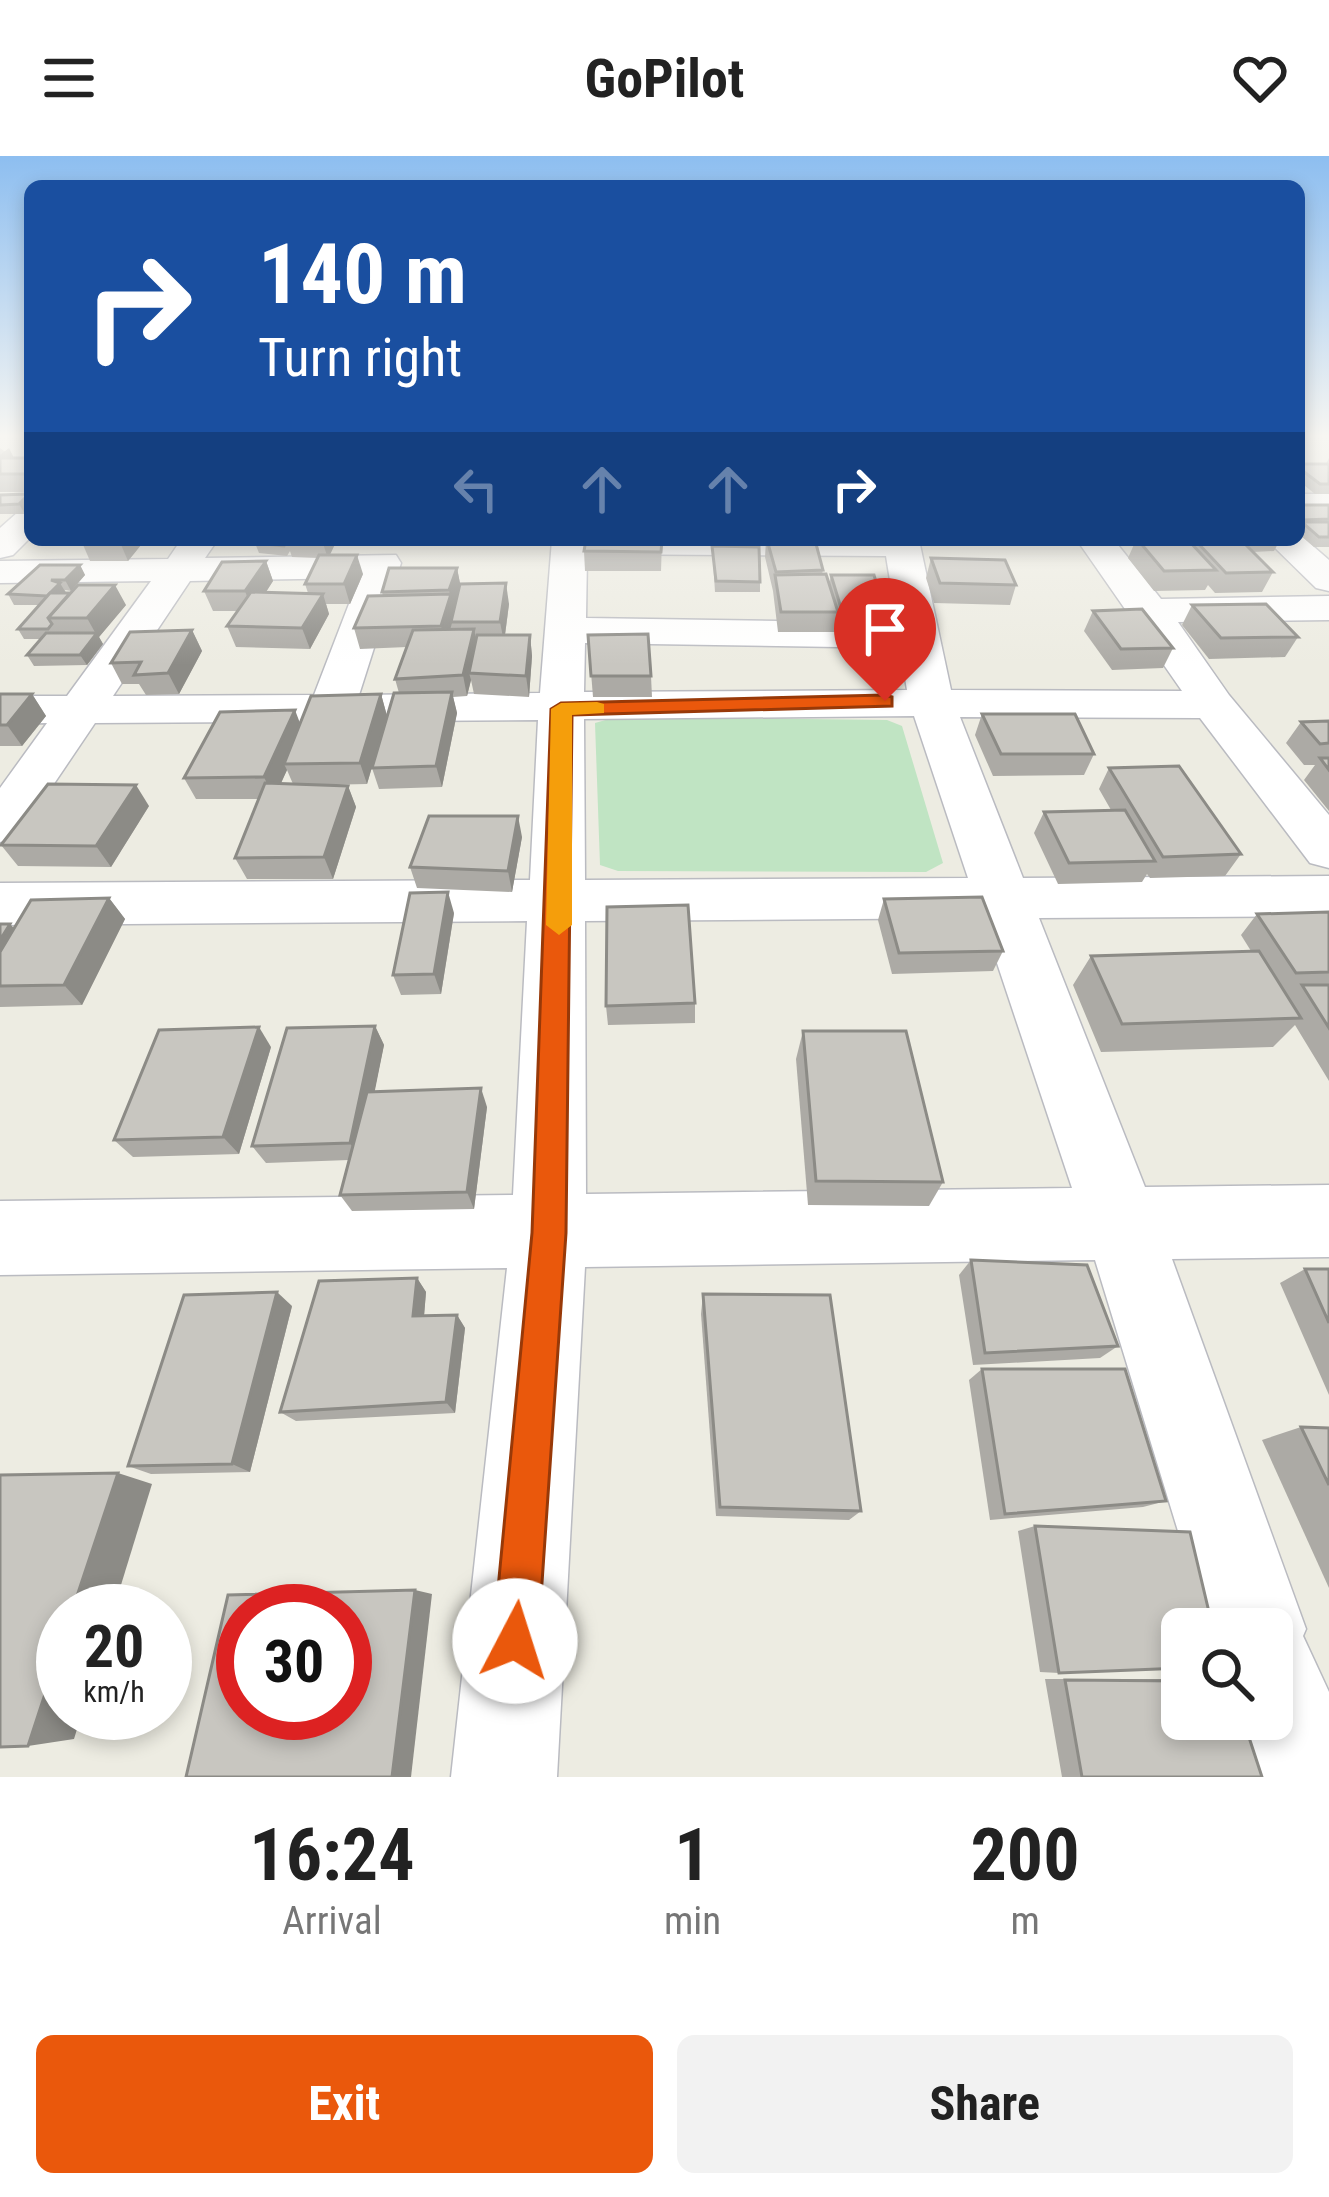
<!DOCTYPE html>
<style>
body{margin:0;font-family:"Roboto Condensed",sans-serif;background:#f2f2f2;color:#222;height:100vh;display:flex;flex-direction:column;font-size:45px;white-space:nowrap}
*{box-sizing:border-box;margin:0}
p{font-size:39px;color:#767676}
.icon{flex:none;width:66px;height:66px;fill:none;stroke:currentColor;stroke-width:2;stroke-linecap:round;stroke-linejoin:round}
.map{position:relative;height:1621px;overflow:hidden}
.side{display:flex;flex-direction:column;background:#fff;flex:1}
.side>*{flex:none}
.guide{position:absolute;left:24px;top:24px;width:1281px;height:366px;border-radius:18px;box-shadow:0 6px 18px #0003;background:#1a4fa0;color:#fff;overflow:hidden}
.buttons{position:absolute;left:1161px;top:1452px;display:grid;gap:24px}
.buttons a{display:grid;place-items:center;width:132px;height:132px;border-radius:18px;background:#fff;box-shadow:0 6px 18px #0003;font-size:60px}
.speed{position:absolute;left:36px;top:1428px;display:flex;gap:24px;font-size:60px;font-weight:700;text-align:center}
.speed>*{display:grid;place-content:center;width:156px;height:156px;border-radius:50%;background:#fff;box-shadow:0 6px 18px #0003;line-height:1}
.speed small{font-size:30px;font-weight:400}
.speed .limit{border:18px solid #d22;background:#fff;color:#111}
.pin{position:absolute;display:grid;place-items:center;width:102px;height:102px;color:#fff;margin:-123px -51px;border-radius:50% 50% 50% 0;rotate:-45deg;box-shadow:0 0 12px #0007}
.pin .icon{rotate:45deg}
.me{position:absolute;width:132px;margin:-66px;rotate:5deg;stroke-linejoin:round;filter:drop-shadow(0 0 9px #0008)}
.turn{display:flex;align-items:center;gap:42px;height:252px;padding:0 36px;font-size:54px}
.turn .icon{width:156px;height:156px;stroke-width:2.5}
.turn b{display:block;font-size:84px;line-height:102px}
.lanes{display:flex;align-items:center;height:114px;padding:0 36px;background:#0003;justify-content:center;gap:60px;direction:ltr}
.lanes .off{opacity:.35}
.eta{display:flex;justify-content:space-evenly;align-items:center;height:204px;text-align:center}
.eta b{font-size:72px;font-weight:700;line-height:84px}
.cta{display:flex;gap:24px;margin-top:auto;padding:24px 36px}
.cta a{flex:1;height:138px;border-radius:18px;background:#ea580c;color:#fff;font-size:48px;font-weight:700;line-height:138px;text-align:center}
.cta a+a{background:#f2f2f2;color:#222}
header{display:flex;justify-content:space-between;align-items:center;height:156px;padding:0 36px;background:#fff;font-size:54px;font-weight:700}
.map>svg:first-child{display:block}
.green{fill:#c0e4c3}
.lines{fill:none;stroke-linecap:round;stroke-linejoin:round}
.minor-casing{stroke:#babbc1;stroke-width:3}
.minor{fill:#fff;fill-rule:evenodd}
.wall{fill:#acaaa5;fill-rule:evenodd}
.shaded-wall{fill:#8c8b86}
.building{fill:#c8c6c0;stroke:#8c8b86;stroke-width:3;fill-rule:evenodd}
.route{fill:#ea580c;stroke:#983908;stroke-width:3}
.slow{fill:#f59e0b}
</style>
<header><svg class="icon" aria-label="menu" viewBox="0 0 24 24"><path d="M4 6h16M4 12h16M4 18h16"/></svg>GoPilot<svg class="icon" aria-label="heart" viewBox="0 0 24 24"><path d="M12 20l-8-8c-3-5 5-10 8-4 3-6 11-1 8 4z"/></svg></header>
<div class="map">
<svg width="1329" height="1621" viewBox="0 0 1329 1621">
<rect width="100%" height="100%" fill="#edece2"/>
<polygon class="green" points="616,561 887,564 902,570 943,707 926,716 618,715 600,709 595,567"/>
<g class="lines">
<g class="minor-casing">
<g id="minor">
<rect x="1299" y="338" width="30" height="20"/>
<polygon points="30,353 30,382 13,399 0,402 0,372 18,356"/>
<polygon points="1299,378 1329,404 1329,435 1316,432 1267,384 1299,384"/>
<path d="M181,384H210L214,389L205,402L396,399L401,407L359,539L540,537L552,384H919L951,534L1182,535L1077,384H1114L1161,443L1329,440V464L1178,466L1229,539L1329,659V712L1310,707L1200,562L960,561L1023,722L1329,720V760L1039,762L1145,1031L1329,1029V1101L1172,1103L1306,1473L1303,1480L1329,1536V1621H1253L1235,1563H1272V1473H1208L1095,1104L585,1111L557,1621H451L507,1112L0,1119V1045L513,1039L527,765L0,769V727L530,724L538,564L95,567L18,681L0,686V632L47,567L0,568V540H67L151,425L0,427V405L168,403ZM587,398L886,400L897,467L586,462ZM359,422L314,539L113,540L190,425ZM585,487L900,492L907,534L584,536ZM914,560L968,722L585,724L584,563ZM982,762L1072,1032L586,1038L585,765Z"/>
</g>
</g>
<use href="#minor" class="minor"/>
</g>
<g class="wall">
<polygon points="0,292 14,302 30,302 30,336 0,336"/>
<polygon points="1329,302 1329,338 1315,338 1299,325 1299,308 1326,308"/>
<polygon points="29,338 25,358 0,358 0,339"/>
<polygon points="1299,349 1329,349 1329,391 1314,391 1299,378"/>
<polygon points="81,384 145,384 128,405 90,405"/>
<polygon points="257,384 337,384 329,399 363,418 350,448 326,448 329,458 310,493 236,491 227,470 238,455 213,455 204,435 266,405 273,425 266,436 308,437 305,428 318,402 292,401 290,395 287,400 259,397 255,387"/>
<polygon points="662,384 661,415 585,415 584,395"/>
<polygon points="766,384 815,384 823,414 822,418 829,429 831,419 884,453 880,474 837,473 836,469 835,476 778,476 773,435 765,401"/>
<polygon points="1003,384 1054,384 1053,389 1005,389"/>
<polygon points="1136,384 1188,384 1191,388 1193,384 1280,384 1274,395 1253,396 1273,416 1262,436 1215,437 1208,429 1205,434 1154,435 1128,402"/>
<polygon points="712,390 760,426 760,436 715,436"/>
<polygon points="931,402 1016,429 1010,449 934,447 926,422"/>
<polygon points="80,409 85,419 71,435 65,434 66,437 126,449 99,481 103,488 87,509 34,510 27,499 41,483 24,483 18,473 39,449 14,449 8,438"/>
<polygon points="457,412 460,428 509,448 505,479 530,479 532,500 529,541 474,538 471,524 467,540 453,541 457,557 442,631 379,633 372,612 399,537 395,523 407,491 360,493 354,472 383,440 382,436"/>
<polygon points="1192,449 1298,481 1285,501 1209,503 1182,469"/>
<polygon points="1093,455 1173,492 1163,512 1112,514 1084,475"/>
<polygon points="192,474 202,495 179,538 146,539 139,528 122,528 111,507"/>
<polygon points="588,479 651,520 652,541 593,541"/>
<polygon points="0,538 32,538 46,560 22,590 0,590"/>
<path d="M381,538L387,560L367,628L320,629L348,630L356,651L333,723H247L235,702L259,643H196L184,622L300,568ZM287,614L293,628H280Z"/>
<polygon points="982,558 1094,598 1084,619 993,620 975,579"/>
<polygon points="1329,565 1329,655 1304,624 1315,609 1304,609 1286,587 1301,566"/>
<polygon points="1109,612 1241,698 1225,720 1150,722 1147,718 1142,726 1058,728 1034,677 1044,656 1111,654 1099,633"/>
<polygon points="149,650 111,711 18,710 1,689"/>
<polygon points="522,681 512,736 417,732 410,711"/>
<polygon points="109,742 125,763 82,849 0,851 0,768 10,768 14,773"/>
<polygon points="884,743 1003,795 993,815 892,818 878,764"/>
<polygon points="1329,756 1329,925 1295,869 1273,891 1101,896 1073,829 1091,800 1251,795 1241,779 1257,758"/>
<polygon points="454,757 441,838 401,839 393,819"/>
<polygon points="695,847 695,867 608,869 606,850"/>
<polygon points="375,870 384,889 374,936 487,951 474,1053 352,1055 340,1039 349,1004 266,1007 252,990"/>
<polygon points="803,875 943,1026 929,1050 808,1049 796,903"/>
<polygon points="271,891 239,998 133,1001 114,984"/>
<polygon points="971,1104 1118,1190 1100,1202 973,1209 959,1119"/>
<polygon points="1305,1113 1329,1113 1329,1239 1280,1127"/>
<polygon points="417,1122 426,1136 424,1159 457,1159 465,1172 455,1257 296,1265 280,1256"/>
<polygon points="703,1138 861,1355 849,1364 716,1360 701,1158"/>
<polygon points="292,1150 250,1316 151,1318 128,1310"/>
<polygon points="982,1213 1166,1345 1143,1351 990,1364 969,1224"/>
<polygon points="1301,1271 1329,1272 1329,1432 1262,1284"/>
<polygon points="1035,1370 1059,1517 1040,1516 1018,1375"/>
<polygon points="1045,1523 1182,1523 1182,1563 1262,1621 1062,1621"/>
</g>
<g class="shaded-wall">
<polygon points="9,292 14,302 0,313 0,299"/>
<polygon points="29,338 30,352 25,358 19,348"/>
<polygon points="119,384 145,384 128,405"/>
<polygon points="322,384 337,384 328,403"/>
<polygon points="357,399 363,418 350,448 344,428"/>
<polygon points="266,405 273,425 253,456 245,435"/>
<polygon points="80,409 85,419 71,435 65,424"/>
<polygon points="457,412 461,432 446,490 441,470 450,440 449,434"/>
<polygon points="60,427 66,437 47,440"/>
<polygon points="506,427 509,448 504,486 500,466"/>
<polygon points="115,429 126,449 99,481 103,488 87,509 80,499 96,478 87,462"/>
<polygon points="323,438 329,458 310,493 302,472"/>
<polygon points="474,473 478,494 469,517 471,524 467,540 463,519"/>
<polygon points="192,474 202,495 179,538 168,517"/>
<polygon points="530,479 532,500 529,541 526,520"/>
<polygon points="452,536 457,557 442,631 436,610"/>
<polygon points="32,538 46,560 22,590 7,569"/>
<polygon points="381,538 387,560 367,628 360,607"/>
<polygon points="295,554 303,575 284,608 287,614 274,643 264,621"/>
<polygon points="136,629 149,650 111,711 96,690"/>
<polygon points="348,630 356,651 333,723 324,701"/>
<polygon points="518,660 522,681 512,736 508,715"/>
<polygon points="448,736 454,757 441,838 434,818"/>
<polygon points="109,742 125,763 82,849 64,829"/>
<polygon points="10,768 29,789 0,830 0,784"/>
<polygon points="375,870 384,889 361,1004 350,987"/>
<polygon points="259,871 271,891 239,998 223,981"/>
<polygon points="481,932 487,951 474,1053 467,1036"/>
<polygon points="417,1122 426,1136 423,1173 413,1160"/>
<polygon points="277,1136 292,1150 250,1316 232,1308"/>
<polygon points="457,1159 465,1172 455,1257 446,1246"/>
<polygon points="118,1317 152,1328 113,1455 72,1455"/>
<polygon points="415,1434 432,1438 411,1621 392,1621"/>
<polygon points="63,1483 63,1557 82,1557 74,1583 28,1590"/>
</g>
<g class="building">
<rect x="0" y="302" width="30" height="16"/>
<polygon points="1299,308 1327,308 1329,309 1329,328 1320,328 1299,312"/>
<polygon points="29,338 19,348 0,349 0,339"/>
<polygon points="1299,349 1329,349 1329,363 1303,364 1299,360"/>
<polygon points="1302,366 1329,366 1329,381 1319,381"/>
<polygon points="257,384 286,384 286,385 284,390 255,387"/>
<polygon points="586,384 662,384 661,396 584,395"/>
<polygon points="767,384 815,384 823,414 776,416"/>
<polygon points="1138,384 1188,384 1216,414 1164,415"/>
<polygon points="1195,384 1241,384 1273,416 1226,417"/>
<polygon points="712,390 759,391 760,426 716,425"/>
<polygon points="319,399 357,399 344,428 305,428"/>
<polygon points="931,402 1005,404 1016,429 940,427"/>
<polygon points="266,405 245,435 204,435 222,406"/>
<polygon points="40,409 80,409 65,424 51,424 60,427 47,440 8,438"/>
<polygon points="389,412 457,412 449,434 382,436"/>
<polygon points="826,418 838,456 781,456 775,419"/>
<polygon points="831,419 874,419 884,453 841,452"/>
<polygon points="506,427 500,466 451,466 460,428"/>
<polygon points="78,429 115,429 87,462 48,462"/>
<polygon points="251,436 323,438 302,472 227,470"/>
<polygon points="50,437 70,437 48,462 52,468 48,473 18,473"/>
<polygon points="451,438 441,470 354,472 368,440"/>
<polygon points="1266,448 1298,481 1221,482 1192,449"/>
<polygon points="1142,453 1173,492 1121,493 1093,455"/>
<polygon points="474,473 463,519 395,523 413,474"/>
<polygon points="192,474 168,517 134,519 141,506 111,507 130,476"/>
<polygon points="46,477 97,477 80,499 27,499"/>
<polygon points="648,478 651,520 591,520 588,479"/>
<polygon points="477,479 530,479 526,520 469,517"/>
<polygon points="452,536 436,610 372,612 394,537"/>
<polygon points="0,538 32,538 7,569 0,569"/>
<polygon points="381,538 360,607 284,608 311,540"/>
<polygon points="295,554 264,621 184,622 220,556"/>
<polygon points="982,558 1075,558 1094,598 1001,598"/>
<polygon points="1329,565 1329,587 1320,588 1301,566"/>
<polygon points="1320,602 1329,602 1329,614"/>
<polygon points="1179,610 1241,698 1163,701 1109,612"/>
<polygon points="265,627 348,630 324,701 235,702"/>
<polygon points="48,628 136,629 96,690 1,689"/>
<polygon points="1125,654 1155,705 1069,707 1044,656"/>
<polygon points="429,660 518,660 508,715 410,711"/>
<polygon points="448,736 434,818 393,819 410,737"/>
<polygon points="982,741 1003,795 899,797 884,743"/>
<polygon points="109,742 64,829 0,830 0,796 31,744"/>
<polygon points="688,749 695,847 606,850 607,751"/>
<polygon points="1329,756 1329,816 1296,817 1257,758"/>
<polygon points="0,768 10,768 0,784"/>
<polygon points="1259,795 1301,862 1122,868 1091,800"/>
<polygon points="1302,829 1329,829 1329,872"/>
<polygon points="375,870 350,987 252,990 287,872"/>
<polygon points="259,871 223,981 114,984 159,874"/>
<polygon points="803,875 906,875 943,1026 816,1025"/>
<polygon points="481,932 467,1036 340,1039 367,936"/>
<polygon points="971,1104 1087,1109 1118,1190 985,1197"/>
<polygon points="1305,1113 1329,1113 1329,1167"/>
<polygon points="417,1122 413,1160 457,1159 446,1246 280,1256 319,1125"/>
<polygon points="277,1136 232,1308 128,1310 184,1139"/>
<polygon points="703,1138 830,1139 861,1355 720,1351"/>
<polygon points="982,1213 1125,1213 1166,1345 1005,1358"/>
<polygon points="1301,1271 1329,1272 1329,1329"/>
<polygon points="118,1317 72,1455 63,1455 63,1483 28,1590 0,1591 0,1319"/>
<polygon points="1035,1370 1190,1376 1213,1473 1182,1473 1182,1512 1059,1517"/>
<path d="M415,1434L392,1621H186L228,1439ZM243,1455H345V1557H243Z"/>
<polygon points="1065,1524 1182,1525 1182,1563 1243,1563 1262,1621 1082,1621"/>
</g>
<linearGradient id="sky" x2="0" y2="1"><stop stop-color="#8dbef0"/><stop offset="0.55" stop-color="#f7f6f2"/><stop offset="1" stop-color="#f7f6f2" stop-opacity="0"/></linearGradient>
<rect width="1329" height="509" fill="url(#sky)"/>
<polygon class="route" points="885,539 892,541 892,550 572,559 566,1077 538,1485 531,1501 515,1507 499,1501 493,1485 532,1077 551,553 561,547"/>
<polygon class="slow" points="597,546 604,548 604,557 572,559 572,769 559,779 546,769 551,553 561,547"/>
</svg>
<div class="buttons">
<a><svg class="icon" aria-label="search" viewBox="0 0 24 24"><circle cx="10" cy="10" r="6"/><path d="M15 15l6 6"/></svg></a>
</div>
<div class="speed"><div>20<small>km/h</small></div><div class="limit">30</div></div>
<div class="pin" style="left:885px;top:545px;background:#d93025"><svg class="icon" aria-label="arrive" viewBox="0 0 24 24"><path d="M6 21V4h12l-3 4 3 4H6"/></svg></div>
<svg class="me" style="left:515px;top:1485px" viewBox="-20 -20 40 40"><circle r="19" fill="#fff"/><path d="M0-13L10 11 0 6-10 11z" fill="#ea580c"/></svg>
<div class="guide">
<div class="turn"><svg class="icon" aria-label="right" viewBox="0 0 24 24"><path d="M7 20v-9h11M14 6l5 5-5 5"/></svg><div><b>140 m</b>Turn right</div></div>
<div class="lanes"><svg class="icon off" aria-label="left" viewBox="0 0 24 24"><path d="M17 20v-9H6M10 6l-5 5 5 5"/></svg><svg class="icon off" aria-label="ahead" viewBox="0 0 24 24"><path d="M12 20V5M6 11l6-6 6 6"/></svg><svg class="icon off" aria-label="ahead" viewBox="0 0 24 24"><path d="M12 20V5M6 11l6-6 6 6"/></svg><svg class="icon" aria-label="right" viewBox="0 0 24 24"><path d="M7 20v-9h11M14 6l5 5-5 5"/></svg></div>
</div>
</div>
<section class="side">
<div class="eta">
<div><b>16:24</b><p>Arrival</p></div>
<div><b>1</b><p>min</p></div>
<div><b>200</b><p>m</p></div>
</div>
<div class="cta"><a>Exit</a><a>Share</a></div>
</section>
